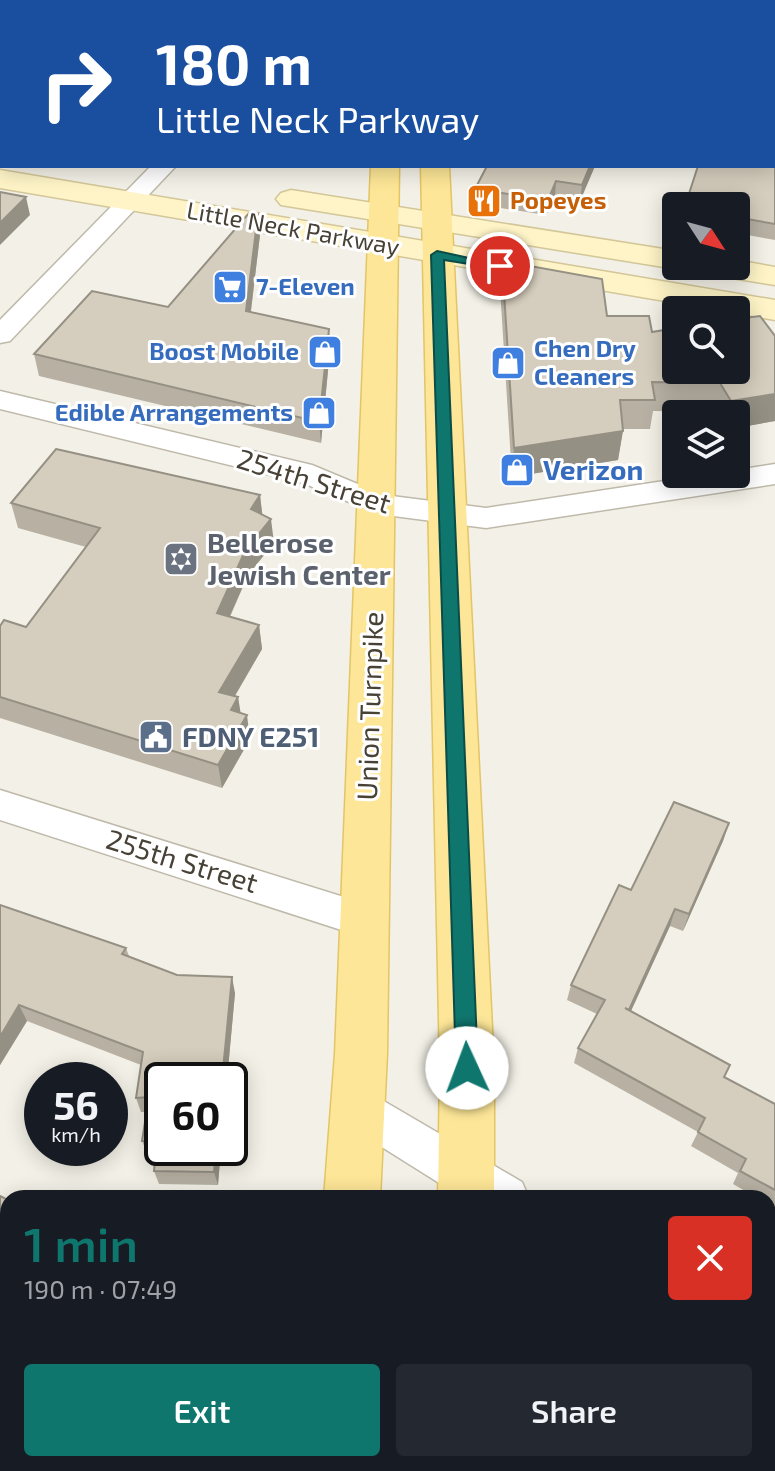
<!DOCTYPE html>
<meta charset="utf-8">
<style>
body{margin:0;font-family:"Exo 2",sans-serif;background:#242831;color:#f1f3f6;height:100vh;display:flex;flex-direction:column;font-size:30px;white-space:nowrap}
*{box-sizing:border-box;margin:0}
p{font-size:26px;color:#9ea1a6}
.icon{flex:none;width:44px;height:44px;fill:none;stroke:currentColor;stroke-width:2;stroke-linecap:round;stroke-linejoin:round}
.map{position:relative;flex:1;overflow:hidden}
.side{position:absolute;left:0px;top:1190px;width:776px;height:282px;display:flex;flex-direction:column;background:#171b24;border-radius:24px 24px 0 0;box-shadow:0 4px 20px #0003}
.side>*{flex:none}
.guide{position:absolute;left:0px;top:0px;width:776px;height:168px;box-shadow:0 4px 20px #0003;background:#1a4fa0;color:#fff;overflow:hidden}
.needle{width:52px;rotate:126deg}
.fabs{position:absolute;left:662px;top:192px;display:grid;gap:16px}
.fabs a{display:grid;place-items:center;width:88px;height:88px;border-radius:8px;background:#171b24;box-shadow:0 4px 20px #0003;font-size:40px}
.speed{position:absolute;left:24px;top:1062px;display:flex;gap:16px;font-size:40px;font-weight:700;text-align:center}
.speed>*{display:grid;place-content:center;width:104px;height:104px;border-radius:50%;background:#171b24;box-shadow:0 4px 20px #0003;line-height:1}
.speed small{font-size:20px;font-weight:400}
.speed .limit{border:4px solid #111;border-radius:12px;background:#fff;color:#111}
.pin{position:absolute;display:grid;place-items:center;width:68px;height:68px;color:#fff;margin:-34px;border:4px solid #fff;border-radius:50%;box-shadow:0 2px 8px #0007}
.me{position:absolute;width:88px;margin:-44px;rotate:358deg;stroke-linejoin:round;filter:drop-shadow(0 0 6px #0008)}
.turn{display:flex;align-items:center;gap:28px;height:168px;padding:0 24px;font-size:36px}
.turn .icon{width:104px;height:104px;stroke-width:2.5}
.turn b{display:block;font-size:56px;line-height:68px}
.round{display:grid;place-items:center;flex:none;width:84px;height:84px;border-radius:8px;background:#242831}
.headline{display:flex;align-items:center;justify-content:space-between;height:136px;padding:0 24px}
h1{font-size:48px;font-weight:600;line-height:60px;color:#0f766e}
.primary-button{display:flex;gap:16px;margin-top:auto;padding:16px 24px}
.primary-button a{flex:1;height:92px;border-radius:8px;background:#0f766e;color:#fff;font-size:32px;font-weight:600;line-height:92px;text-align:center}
.primary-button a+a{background:#242831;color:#f1f3f6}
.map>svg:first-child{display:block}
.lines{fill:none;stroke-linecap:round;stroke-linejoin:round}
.street-casing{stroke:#bfb9aa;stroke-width:3}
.secondary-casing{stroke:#d3c698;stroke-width:3}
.primary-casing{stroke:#e3c566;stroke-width:3}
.street{fill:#fff;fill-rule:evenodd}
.secondary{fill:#fef4c7;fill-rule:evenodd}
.primary{fill:#fde697;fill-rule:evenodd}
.wall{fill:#b7b0a3}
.shaded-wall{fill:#959084}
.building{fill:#d5cdbd;stroke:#959084;stroke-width:2}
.route{fill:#0f766e;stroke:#0a4d48;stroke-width:2}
.labels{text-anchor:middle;stroke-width:6;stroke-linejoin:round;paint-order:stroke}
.far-food-label{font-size:24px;font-weight:bold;fill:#c56008;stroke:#fff;text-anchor:start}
.far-street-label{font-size:24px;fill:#474136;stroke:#fff}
.far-shop-label{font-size:24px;font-weight:bold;fill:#366cbe;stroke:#fff;text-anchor:start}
.shop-label{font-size:28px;font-weight:bold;fill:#366cbe;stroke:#fff;text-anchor:start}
.street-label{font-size:28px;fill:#474136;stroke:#fff}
.worship-label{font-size:28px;font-weight:bold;fill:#5b616d;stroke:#fff;text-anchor:start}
.service-label{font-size:28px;font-weight:bold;fill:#4e5e75;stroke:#fff;text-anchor:start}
</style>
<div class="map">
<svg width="775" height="1471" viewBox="0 0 775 1471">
<rect width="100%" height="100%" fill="#f3f1e7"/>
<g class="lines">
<g class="street-casing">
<g id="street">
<polygon points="151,166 176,166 10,341 0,343 0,320"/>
<polygon points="0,391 312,465 384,495 486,508 710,474 736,474 736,470 775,464 775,484 486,528 378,514 303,483 0,409"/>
<polygon points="0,790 363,903 377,908 383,920 377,932 363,937 0,820"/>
<polygon points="358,1086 522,1182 529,1198 463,1198 342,1122 336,1107 342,1092"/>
<polygon points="768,1318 775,1321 775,1372 768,1369"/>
</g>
</g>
<g class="secondary-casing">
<g id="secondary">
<polygon points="0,170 775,300 775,320 736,313 736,310 718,310 0,188"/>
<polygon points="291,190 676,251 676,266 687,266 676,269 281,205 276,199 281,193"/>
<polygon points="736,260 775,267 775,285 701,273 696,266 736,266"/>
</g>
</g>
<g class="primary-casing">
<g id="primary">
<rect x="378" y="0" width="24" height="2"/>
<rect x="422" y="0" width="24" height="2"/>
<polygon points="371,166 399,166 387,1054 380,1198 324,1198 335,1054"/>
<polygon points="421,166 449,166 494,1068 494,1198 438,1198 440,1068"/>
<polygon points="301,1464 365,1464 364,1471 300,1471"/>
<rect x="431" y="1464" width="64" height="7"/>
</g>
</g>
<use href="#street" class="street"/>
<use href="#secondary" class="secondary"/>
<use href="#primary" class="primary"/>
</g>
<g class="wall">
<polygon points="775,0 775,240 736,233 736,206 697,167 691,166 774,166"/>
<polygon points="595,166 580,201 555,197 546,215 475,204 475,189"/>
<polygon points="258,214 260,235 251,312 330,350 321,443 39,376 34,354 168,307"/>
<polygon points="502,261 607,316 652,332 736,370 775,421 736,428 736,414 714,414 713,412 653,411 650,429 623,429 618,460 512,477 500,289"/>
<polygon points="260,495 262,514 274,543 248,575 230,617 259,625 262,649 235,696 238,697 240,713 250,739 222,788 0,718 0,626 26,627 86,547 18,528 11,503"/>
<polygon points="729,823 723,841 683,931 670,926 631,1011 724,1077 775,1104 775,1208 768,1204 768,1198 757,1198 733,1184 738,1173 691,1146 698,1132 574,1063 578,1048 597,1014 567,1000 571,985 631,890"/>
<polygon points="0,905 126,948 129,956 177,975 235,993 227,1080 162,1080 162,1148 221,1148 218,1185 159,1184 154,1171 156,1155 148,1155 142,1141 146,1112 141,1112 136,1098 141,1065 27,1021 0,1065"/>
<polygon points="0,1196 8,1200 8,1311 6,1314 8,1315 8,1417 0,1414"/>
<polygon points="111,1464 175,1464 172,1471 127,1471"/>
</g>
<g class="shaded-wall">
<polygon points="248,0 258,0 256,2 246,2"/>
<polygon points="590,166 595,166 580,201 582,185"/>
<polygon points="556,181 555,197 546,215 548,200"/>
<polygon points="26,197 30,215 0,245 0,223"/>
<polygon points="258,214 260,235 248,333 246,311"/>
<polygon points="329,329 330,350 321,443 319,422"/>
<polygon points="775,394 775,421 736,428 736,414 728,414 731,401"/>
<polygon points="623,431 618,460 512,477 514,448"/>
<polygon points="260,495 263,520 251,509"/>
<polygon points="271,519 274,543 248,575 220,638 217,613 245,551"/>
<polygon points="259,625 262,649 223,716 219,692"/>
<polygon points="238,697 242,721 231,710"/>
<polygon points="247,715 250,739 222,788 218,765"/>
<polygon points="729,823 723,841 683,931 689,914"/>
<polygon points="675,909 670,926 624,1026 629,1010"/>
<polygon points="232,977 235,993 227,1080 222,1080"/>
<polygon points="19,1005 27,1021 0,1065 0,1037"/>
<polygon points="216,1148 221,1148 218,1185 214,1172"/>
<polygon points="8,1284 8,1311 3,1320 0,1316 0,1298"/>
<polygon points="166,1464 175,1464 172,1471 163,1471"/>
</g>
<g class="building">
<polygon points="0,0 248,0 246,2 2,2 2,99 0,99"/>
<polygon points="488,0 775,0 775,224 736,217 736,206 685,206 698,166 774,166 774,2 487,2"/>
<polygon points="487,166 590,166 582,185 556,181 548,200 475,189"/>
<polygon points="0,192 26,197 0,223"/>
<polygon points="249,213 258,214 246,311 329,329 319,422 34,354 92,291 168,307"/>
<polygon points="502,261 602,279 607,316 649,316 652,332 676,328 676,370 736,370 736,319 760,316 775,336 775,394 731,401 720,383 652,382 655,400 620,400 623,431 514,448"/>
<polygon points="56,449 260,495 251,509 271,519 245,551 217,613 259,625 219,692 238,697 231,710 247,715 218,765 0,697 0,626 4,620 26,627 100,528 11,503"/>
<polygon points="674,802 729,823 689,914 675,909 629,1010 625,1008 730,1065 724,1077 775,1104 775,1190 740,1171 746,1159 698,1132 705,1118 578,1048 605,1000 571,985 619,885 631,890"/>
<polygon points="0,905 126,948 122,954 177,975 232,977 222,1080 162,1080 162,1148 216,1148 214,1172 154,1171 157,1141 142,1141 149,1097 136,1098 143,1052 19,1005 0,1037"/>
<polygon points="0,1196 8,1200 8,1284 0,1298"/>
<polygon points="0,1311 8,1315 8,1413 0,1409"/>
<polygon points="122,1464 166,1464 163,1471 137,1471"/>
</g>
<polygon class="route" points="437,251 506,266 500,269 444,260 478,1068 474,1075 467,1078 459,1075 456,1068 431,255"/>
<defs>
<g id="restaurant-square" transform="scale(1.8)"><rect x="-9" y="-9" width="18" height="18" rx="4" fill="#e8710a" stroke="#fff"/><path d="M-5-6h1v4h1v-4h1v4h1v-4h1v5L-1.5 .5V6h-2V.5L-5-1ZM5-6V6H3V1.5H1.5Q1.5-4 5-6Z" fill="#fff"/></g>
<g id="supermarket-square" transform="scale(1.8)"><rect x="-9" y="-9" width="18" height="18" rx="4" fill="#3f7fe0" stroke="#fff"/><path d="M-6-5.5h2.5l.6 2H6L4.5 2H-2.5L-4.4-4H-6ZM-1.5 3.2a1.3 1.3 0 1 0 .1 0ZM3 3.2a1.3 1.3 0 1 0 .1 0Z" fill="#fff"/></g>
<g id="shop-square" transform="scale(1.8)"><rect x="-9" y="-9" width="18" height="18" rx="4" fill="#3f7fe0" stroke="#fff"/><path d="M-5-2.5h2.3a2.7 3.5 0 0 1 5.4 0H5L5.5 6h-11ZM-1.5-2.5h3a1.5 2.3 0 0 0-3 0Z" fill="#fff"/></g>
<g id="synagogue-square" transform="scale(1.8)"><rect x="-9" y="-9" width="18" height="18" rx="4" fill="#6b7280" stroke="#fff"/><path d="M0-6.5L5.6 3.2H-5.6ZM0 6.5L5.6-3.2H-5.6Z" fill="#fff"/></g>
<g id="civic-square" transform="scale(1.8)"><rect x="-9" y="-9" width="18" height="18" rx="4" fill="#5c6f8a" stroke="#fff"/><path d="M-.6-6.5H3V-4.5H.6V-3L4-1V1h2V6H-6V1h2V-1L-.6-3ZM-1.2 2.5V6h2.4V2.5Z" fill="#fff"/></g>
</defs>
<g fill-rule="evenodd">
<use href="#restaurant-square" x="484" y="201"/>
<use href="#supermarket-square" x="230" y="287"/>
<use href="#shop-square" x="325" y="352"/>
<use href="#shop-square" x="508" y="363"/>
<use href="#shop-square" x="319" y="413"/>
<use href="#shop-square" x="517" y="470"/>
<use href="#synagogue-square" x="181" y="559"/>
<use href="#civic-square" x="156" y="737"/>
</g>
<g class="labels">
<g class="far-food-label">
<text x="510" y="209">Popeyes</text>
</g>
<g class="far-street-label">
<text transform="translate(293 229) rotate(10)" y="8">Little Neck Parkway</text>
</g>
<g class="far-shop-label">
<text x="256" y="295">7-Eleven</text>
<text x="534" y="357">Chen Dry<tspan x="534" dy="28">Cleaners</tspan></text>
<text x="299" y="360" text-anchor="end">Boost Mobile</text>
<text x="293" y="421" text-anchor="end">Edible Arrangements</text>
</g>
<g class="shop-label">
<text x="543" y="480">Verizon</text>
</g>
<g class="street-label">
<text transform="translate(314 481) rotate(17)" y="10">254th Street</text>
<text transform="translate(370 706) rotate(-88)" y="10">Union Turnpike</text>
<text transform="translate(182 861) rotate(17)" y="10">255th Street</text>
</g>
<g class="worship-label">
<text x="207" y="553">Bellerose<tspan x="207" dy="32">Jewish Center</tspan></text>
</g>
<g class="service-label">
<text x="182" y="747">FDNY E251</text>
</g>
</g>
</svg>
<div class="fabs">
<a><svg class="needle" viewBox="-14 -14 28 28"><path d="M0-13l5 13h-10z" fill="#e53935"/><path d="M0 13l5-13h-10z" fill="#9ea1a6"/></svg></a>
<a><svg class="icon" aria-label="search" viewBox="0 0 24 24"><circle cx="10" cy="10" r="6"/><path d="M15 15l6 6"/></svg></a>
<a><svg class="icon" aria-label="layers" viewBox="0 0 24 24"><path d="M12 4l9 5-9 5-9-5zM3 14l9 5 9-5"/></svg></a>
</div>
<div class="speed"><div>56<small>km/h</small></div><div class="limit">60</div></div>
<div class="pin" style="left:500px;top:266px;background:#d93025"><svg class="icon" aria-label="arrive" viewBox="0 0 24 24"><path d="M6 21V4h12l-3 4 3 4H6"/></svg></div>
<svg class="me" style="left:467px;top:1068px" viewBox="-20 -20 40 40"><circle r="19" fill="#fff"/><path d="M0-13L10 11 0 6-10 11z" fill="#0f766e"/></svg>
<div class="guide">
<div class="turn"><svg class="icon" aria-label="right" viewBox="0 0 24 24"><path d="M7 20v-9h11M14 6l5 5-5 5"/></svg><div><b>180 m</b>Little Neck Parkway</div></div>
</div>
<section class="side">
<div class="headline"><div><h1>1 min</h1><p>190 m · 07:49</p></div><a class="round" style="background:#d93025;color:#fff"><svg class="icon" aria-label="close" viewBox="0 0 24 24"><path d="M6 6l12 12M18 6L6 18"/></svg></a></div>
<div class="primary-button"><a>Exit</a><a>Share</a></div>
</section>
</div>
